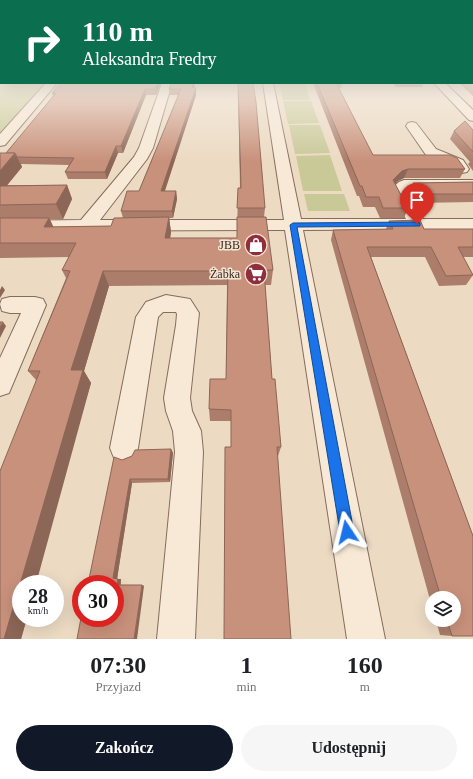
<!DOCTYPE html>
<html lang="pl">
<meta charset="utf-8">
<style>
body{margin:0;font-family:"Times New Roman",serif;background:#f6f6f6;color:#202124;height:100vh;display:flex;flex-direction:column;font-size:15px;white-space:nowrap}
*{box-sizing:border-box;margin:0}
p{font-size:13px;color:#757577}
.icon{flex:none;width:22px;height:22px;fill:none;stroke:currentColor;stroke-width:2;stroke-linecap:round;stroke-linejoin:round}
.map{position:relative;height:639px;overflow:hidden}
.sheet{display:flex;flex-direction:column;background:#fff;flex:1}
.sheet>*{flex:none}
.top-card{position:absolute;left:0px;top:0px;width:473px;height:84px;box-shadow:0 4px 16px #0002;background:#0b6e4f;color:#fff;overflow:hidden}
.tools{position:absolute;left:425px;top:591px;display:grid;gap:8px}
.tools a{display:grid;place-items:center;width:36px;height:36px;border-radius:50%;background:#fff;box-shadow:0 4px 16px #0002;font-size:20px}
.speed{position:absolute;left:12px;top:575px;display:flex;gap:8px;font-size:20px;font-weight:700;text-align:center}
.speed>*{display:grid;place-content:center;width:52px;height:52px;border-radius:50%;background:#fff;box-shadow:0 4px 16px #0002;line-height:1}
.speed small{font-size:10px;font-weight:400}
.speed .limit{border:6px solid #d22;background:#fff;color:#111}
.pin{position:absolute;display:grid;place-items:center;width:34px;height:34px;color:#fff;margin:-41px -17px;border-radius:50% 50% 50% 0;rotate:-45deg;box-shadow:0 0 4px #0007}
.pin .icon{rotate:45deg}
.me{position:absolute;width:44px;margin:-22px;rotate:350deg;stroke-linejoin:round;filter:drop-shadow(0 0 3px #0008)}
.turn{display:flex;align-items:center;gap:14px;height:84px;padding:0 16px;font-size:18px}
.turn .icon{width:52px;height:52px;stroke-width:2.5}
.turn b{display:block;font-size:28px;line-height:34px}
.eta{display:flex;justify-content:space-evenly;align-items:center;height:68px;text-align:center}
.eta b{font-size:24px;font-weight:700;line-height:28px}
.cta{display:flex;gap:8px;margin-top:auto;padding:8px 16px}
.cta a{flex:1;height:46px;border-radius:24px;background:#111827;color:#fff;font-size:16px;font-weight:700;line-height:46px;text-align:center}
.cta a+a{background:#f6f6f6;color:#202124}
.map>svg:first-child{display:block}
.green{fill:#c9c998}
.lines{fill:none;stroke-linecap:round;stroke-linejoin:round}
.minor-casing{stroke:#856c5b;stroke-width:2}
.minor{fill:#f7e9d6;fill-rule:evenodd}
.wall{fill:#ac7d6a}
.shaded-wall{fill:#8c6656}
.building{fill:#c8917b;stroke:#8c6656}
.route{fill:#1a73e8;stroke:#114b97}
.labels{text-anchor:middle;stroke-width:3;stroke-linejoin:round;paint-order:stroke}
.poi-label{font-size:12px;fill:#36271e;stroke:#f4e6d3;text-anchor:end}
</style>
<div class="map">
<svg width="473" height="639" viewBox="0 0 473 639">
<rect width="100%" height="100%" fill="#ecdac3"/>
<g class="green">
<polygon points="0,72 1,83 49,83 0,137"/>
<polygon points="279,83 305,83 310,100 283,100"/>
<polygon points="283,101 311,101 319,123 288,124"/>
<polygon points="289,125 320,125 330,153 295,154"/>
<polygon points="330,155 342,191 303,191 296,156"/>
<polygon points="304,194 344,194 350,211 308,211"/>
</g>
<g class="lines">
<g class="minor-casing">
<g id="minor">
<polygon points="46,83 57,83 5,145 0,146 0,134"/>
<polygon points="162,83 172,83 153,148 147,159 100,220 284,220 263,83 273,83 301,219 406,219 391,189 399,182 404,180 473,180 473,190 407,190 423,219 473,219 473,229 303,230 385,639 347,639 285,230 0,231 0,221 81,220 134,157 139,148"/>
<polygon points="434,83 445,83 473,110 473,121 469,120"/>
<polygon points="412,122 416,123 436,149 463,160 469,169 467,172 462,173 457,172 453,166 426,155 406,126 408,123"/>
<polygon points="166,295 190,299 199,313 190,398 192,411 201,431 203,452 195,639 157,639 175,452 173,431 166,411 164,398 176,325 177,314 176,312 163,312 158,317 138,448 134,458 124,462 114,458 110,448 136,317 146,302"/>
<polygon points="10,297 35,297 43,299 46,305 9,393 0,396 0,358 21,313 10,313 2,311 0,304 2,299"/>
</g>
</g>
<use href="#minor" class="minor"/>
</g>
<g class="wall">
<polygon points="472,72 473,72 473,96 459,83 472,83"/>
<polygon points="161,83 156,95 146,95 123,153 118,153 107,179 68,179 65,172 69,165 21,164 22,167 7,185 67,185 72,199 63,219 50,219 53,227 111,226 123,218 121,211 139,191 178,95 170,95 169,89 195,83 194,88 196,95 165,191 176,191 177,199 173,218 169,218 171,232 170,238 237,238 238,188 240,188 238,83 265,208 264,217 273,270 271,285 265,285 272,379 281,447 278,456 231,447 231,421 210,421 209,409 226,379 227,285 109,286 84,371 91,383 21,618 27,618 21,639 0,639 36,380 28,371 66,278 62,270 69,257 0,258 0,153 6,153 53,96 52,93"/>
<polygon points="313,83 342,83 341,88 339,88 373,155 465,169 460,178 404,178 398,181 395,184 408,208 404,218 380,218 375,207 363,207 359,196 357,196"/>
<polygon points="393,83 423,83 422,87 396,87"/>
<polygon points="473,130 473,171 468,164 470,162 450,139 454,131"/>
<polygon points="473,182 473,202 416,203 410,192 413,183"/>
<polygon points="420,220 424,229 473,229 473,257 463,257 473,275 466,285 439,286 425,257 371,257 473,536 473,636 452,636 440,635 436,620 454,620 454,598 432,598 432,607 331,240 333,230 386,229 389,221"/>
<polygon points="171,449 173,453 170,482 132,483 117,579 121,579 121,585 142,585 144,586 77,639 122,460 132,456"/>
</g>
<g class="shaded-wall">
<polygon points="157,83 161,83 156,95 155,89"/>
<polygon points="193,83 195,83 193,93 192,87"/>
<polygon points="196,88 196,95 162,199 161,191"/>
<polygon points="145,89 146,95 123,153 121,146"/>
<polygon points="116,146 118,153 107,179 105,172"/>
<polygon points="15,153 22,167 0,194 0,171"/>
<polygon points="408,169 404,178 398,181 390,190 393,180 402,171"/>
<polygon points="67,185 72,199 63,219 56,204"/>
<polygon points="176,191 177,199 173,218 172,211"/>
<polygon points="169,217 171,232 168,253 165,238"/>
<polygon points="49,218 56,232 44,227"/>
<polygon points="103,271 109,286 84,371 91,383 36,584 21,584 21,618 27,618 21,639 4,639 71,370"/>
<polygon points="2,286 5,290 0,298 0,290"/>
<polygon points="3,322 6,326 0,338 0,328"/>
<polygon points="171,449 173,453 170,482 168,479"/>
<polygon points="130,479 132,483 117,579 113,578"/>
<polygon points="118,579 121,579 120,586 117,585"/>
<polygon points="142,585 144,586 137,639 134,639"/>
</g>
<g class="building">
<polygon points="472,72 473,72 473,81 472,80"/>
<polygon points="61,83 157,83 155,89 145,89 121,146 116,146 105,172 65,172 74,158 17,157 15,153 6,153 56,93 52,93"/>
<polygon points="171,83 193,83 192,87 196,88 161,191 176,191 172,211 121,211 127,191 139,191 181,89 169,89"/>
<polygon points="238,83 253,83 256,102 265,208 237,208 238,188 241,188"/>
<polygon points="317,83 336,83 373,155 450,155 457,158 465,169 408,169 402,171 393,180 408,208 383,208 379,197 366,197 362,186 360,186"/>
<polygon points="465,121 473,130 473,152 454,131"/>
<polygon points="0,153 15,153 0,171"/>
<polygon points="473,182 473,194 420,194 413,183"/>
<polygon points="67,185 56,204 0,205 0,186"/>
<polygon points="169,217 165,238 237,238 237,217 266,217 273,270 264,270 272,379 275,379 281,447 277,447 291,639 224,639 225,447 231,447 231,410 209,409 210,379 226,379 228,271 103,271 71,370 83,370 4,639 0,639 0,471 40,371 28,371 70,271 62,270 76,243 0,243 0,218 49,218 44,227 111,226 114,218"/>
<polygon points="420,220 424,229 473,229 473,247 458,247 473,275 446,276 431,247 367,247 473,536 473,636 452,636 447,620 454,620 454,598 441,598 333,230 393,229 389,221"/>
<polygon points="0,322 3,322 0,328"/>
<polygon points="171,449 168,479 130,479 113,578 118,579 117,585 142,585 134,639 77,639 81,618 115,618 115,584 88,584 114,457 122,460 132,456 135,450"/>
</g>
<linearGradient id="sky" x2="0" y2="1"><stop stop-color="#8db8d3"/><stop offset="0.45" stop-color="#f6eee4"/><stop offset="1" stop-color="#f6eee4" stop-opacity="0"/></linearGradient>
<rect width="473" height="161" fill="url(#sky)"/>
<polygon class="route" points="417,222 420,223 420,226 297,227 354,532 352,536 347,538 342,536 340,532 290,225 293,223"/>
<defs>
<g id="shop-disc" transform="scale(1.15)"><circle r="9.5" fill="#912e3b" stroke="#f4e6d3"/><path d="M-5-2.5h2.3a2.7 3.5 0 0 1 5.4 0H5L5.5 6h-11ZM-1.5-2.5h3a1.5 2.3 0 0 0-3 0Z" fill="#fff"/></g>
<g id="supermarket-disc" transform="scale(1.15)"><circle r="9.5" fill="#912e3b" stroke="#f4e6d3"/><path d="M-6-5.5h2.5l.6 2H6L4.5 2H-2.5L-4.4-4H-6ZM-1.5 3.2a1.3 1.3 0 1 0 .1 0ZM3 3.2a1.3 1.3 0 1 0 .1 0Z" fill="#fff"/></g>
</defs>
<g fill-rule="evenodd">
<use href="#shop-disc" x="256" y="245"/>
<use href="#supermarket-disc" x="256" y="274"/>
</g>
<g class="labels">
<g class="poi-label">
<text x="240" y="249">JBB</text>
<text x="240" y="278">Żabka</text>
</g>
</g>
</svg>
<div class="tools">
<a><svg class="icon" aria-label="layers" viewBox="0 0 24 24"><path d="M12 4l9 5-9 5-9-5zM3 14l9 5 9-5"/></svg></a>
</div>
<div class="speed"><div>28<small>km/h</small></div><div class="limit">30</div></div>
<div class="pin" style="left:417px;top:224px;background:#d93025"><svg class="icon" aria-label="arrive" viewBox="0 0 24 24"><path d="M6 21V4h12l-3 4 3 4H6"/></svg></div>
<svg class="me" style="left:347px;top:532px" viewBox="-20 -20 40 40"><path d="M0-17L14 15 0 8-14 15z" fill="#1a73e8" stroke="#fff" stroke-width="4"/></svg>
<div class="top-card">
<div class="turn"><svg class="icon" aria-label="right" viewBox="0 0 24 24"><path d="M7 20v-9h11M14 6l5 5-5 5"/></svg><div><b>110 m</b>Aleksandra Fredry</div></div>
</div>
</div>
<section class="sheet">
<div class="eta">
<div><b>07:30</b><p>Przyjazd</p></div>
<div><b>1</b><p>min</p></div>
<div><b>160</b><p>m</p></div>
</div>
<div class="cta"><a>Zakończ</a><a>Udostępnij</a></div>
</section>
